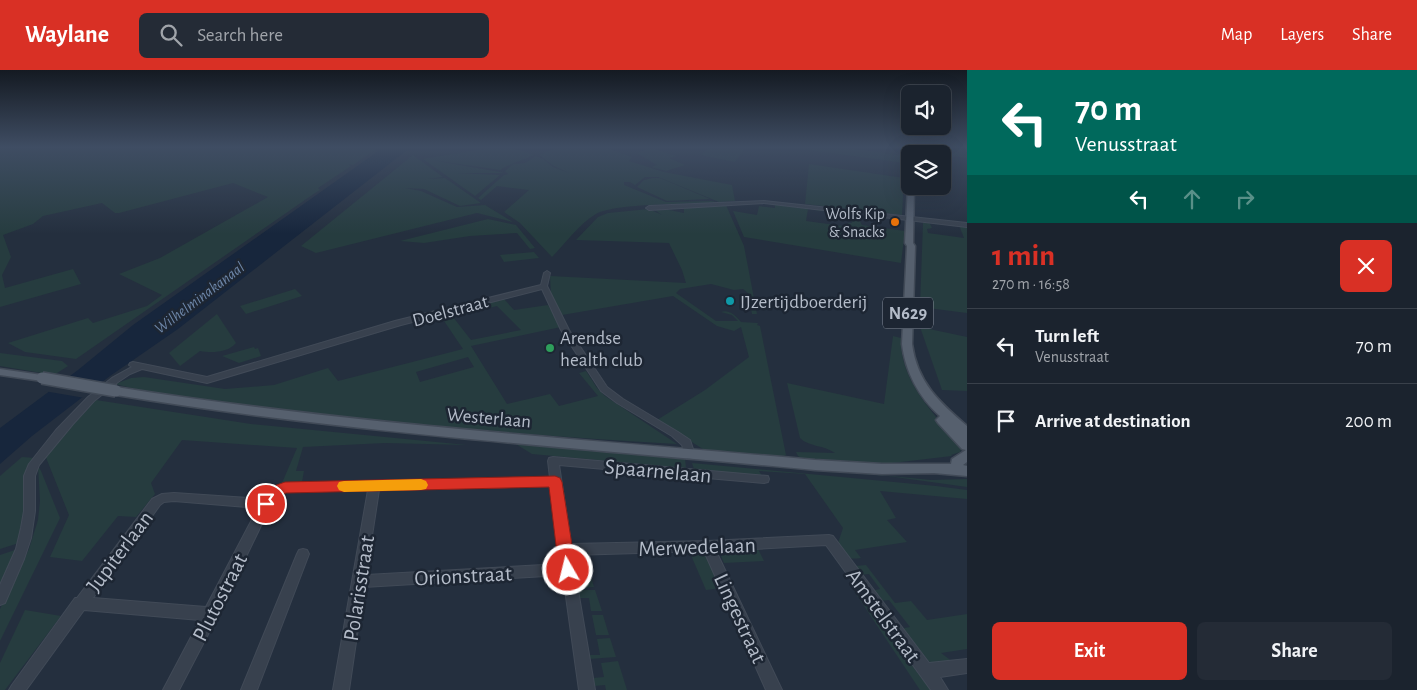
<!DOCTYPE html>
<meta charset="utf-8">
<style>
body{margin:0;font-family:"Alegreya Sans",sans-serif;background:#242b36;color:#f1f3f6;height:100vh;display:flex;flex-direction:column;font-size:19px;white-space:nowrap}
*{box-sizing:border-box;margin:0}
p{font-size:16px;color:#a0a4aa}
.icon{flex:none;width:28px;height:28px;fill:none;stroke:currentColor;stroke-width:2;stroke-linecap:round;stroke-linejoin:round}
.map{position:relative;flex:1;overflow:hidden}
.panel{display:flex;flex-direction:column;background:#1b232e;width:450px}
.panel>*{flex:none}
.banner{background:#00695c;color:#fff;overflow:hidden}
.fabs{position:absolute;left:901px;top:15px;display:grid;gap:10px}
.fabs a{display:grid;place-items:center;width:50px;height:50px;border-radius:8px;background:#1b232e;box-shadow:0 5px 20px #0002,0 0 0 1px #39404a;font-size:25px}
.pin{position:absolute;display:grid;place-items:center;width:42px;height:42px;color:#fff;margin:-21px;border:2px solid #fff;border-radius:50%;box-shadow:0 1px 5px #0007}
.me{position:absolute;width:55px;margin:-28px;rotate:352deg;stroke-linejoin:round;filter:drop-shadow(0 0 4px #0008)}
.turn{display:flex;align-items:center;gap:18px;height:105px;padding:0 25px;font-size:22px}
.turn .icon{width:65px;height:65px;stroke-width:2.5}
.turn b{display:block;font-size:35px;line-height:42px}
.lanes{display:flex;align-items:center;height:48px;padding:0 25px;background:#0003;justify-content:center;gap:25px;direction:ltr}
.lanes .off{opacity:.35}
.round{display:grid;place-items:center;flex:none;width:52px;height:52px;border-radius:8px;background:#242b36}
.headline{display:flex;align-items:center;justify-content:space-between;height:85px;padding:0 25px}
h1{font-size:30px;font-weight:600;line-height:38px;color:#d93025}
.button{display:flex;gap:10px;margin-top:auto;padding:10px 25px}
.button a{flex:1;height:58px;border-radius:8px;background:#d93025;color:#fff;font-size:20px;font-weight:600;line-height:58px;text-align:center}
.button a+a{background:#242b36;color:#f1f3f6}
ul{padding:0;list-style:none}
li{display:flex;align-items:center;gap:15px;height:75px;padding:0 25px;border-top:1px solid #39404a}
li div{flex:1}
li b{display:block;font-size:19px}
li em{font-style:normal}
header{display:flex;align-items:center;gap:30px;box-sizing:border-box;height:70px;padding:0 25px;background:#d93025;color:#fff}
header strong{font-size:24px}
nav{display:flex;gap:28px;margin-inline-start:auto;font-size:18px}
.search{width:350px;height:45px;background:#242b36;display:flex;align-items:center;gap:12px;box-sizing:border-box;padding:0 18px;border-radius:8px;color:#a0a4aa;font-size:19px}
main{display:flex;flex:1;min-height:0}
.map>svg:first-child{display:block}
.green{fill:#263c3f;fill-rule:evenodd}
.water{fill:#17263c}
.pier{fill:#242f3e}
.lines{fill:none;stroke-linecap:round;stroke-linejoin:round}
.minor-casing{stroke:#414a57;stroke-width:2}
.major-casing{stroke:#414a57;stroke-width:3}
.minor{fill:#38414e;fill-rule:evenodd}
.major{fill:#56606e;fill-rule:evenodd}
.major-bridge-casing{stroke:#414a57;stroke-width:14;stroke-linecap:butt}
.major-bridge{stroke:#56606e;stroke-width:11}
.route{fill:#d93025;stroke:#8d1f18}
.slow{fill:#f59e0b}
.food-dot{fill:#e8710a;stroke:#1d2633;stroke-width:2}
.culture-dot{fill:#0f9aa8;stroke:#1d2633;stroke-width:2}
.leisure-dot{fill:#2e9e5b;stroke:#1d2633;stroke-width:2}
.labels{text-anchor:middle;stroke-width:5;stroke-linejoin:round;paint-order:stroke}
.far-poi-label{font-size:16px;fill:#b4bcc9;stroke:#1d2633;text-anchor:end}
.far-water-label{font-size:16px;font-style:italic;fill:#6d86a8;stroke:#1d2633}
.shield{fill:#1d2633;stroke:#878f9c;stroke-width:1}
.shield-label{font-size:18px;font-weight:bold;fill:#b4bcc9}
.poi-label{font-size:19px;fill:#b4bcc9;stroke:#1d2633;text-anchor:start}
.street-label{font-size:19px;fill:#b4bcc9;stroke:#1d2633}
.near-street-label{font-size:22px;fill:#b4bcc9;stroke:#1d2633}
</style>
<header>
<strong>Waylane</strong>
<div class="search"><svg class="icon" aria-label="search" viewBox="0 0 24 24"><circle cx="10" cy="10" r="6"/><path d="M15 15l6 6"/></svg>Search here</div>
<nav><a>Map</a><a>Layers</a><a>Share</a></nav>
</header>
<main>
<div class="map">
<svg width="967" height="620" viewBox="0 0 967 620">
<rect width="100%" height="100%" fill="#242f3e"/>
<g class="green">
<polygon points="0,77 379,77 353,95 348,94 351,96 318,118 320,120 315,123 76,289 25,282 8,273 88,248 93,253 147,236 162,225 119,204 160,188 268,127 233,113 119,143 115,143 102,133 43,146 33,154 3,165 11,187 2,205 5,218 73,199 81,214 0,237"/>
<path d="M496,77H510L534,85C522,91 511,93 500,100L432,90L505,103H456L500,105L475,126L423,89Z"/>
<path d="M552,77H615L612,80L632,87L629,91L664,102L732,115L735,131L719,132L658,107H645L635,115L630,112H624V115L666,132L712,131L718,133C693,134 614,133 596,144C579,154 565,174 552,187L520,153L504,142L529,120L497,116L481,130L478,128L504,105L508,104L505,101L513,94L525,93L536,86L543,89L553,97L569,103L554,96L539,85L554,79Z"/>
<polygon points="710,77 744,79 735,92 701,85"/>
<polygon points="787,77 840,77 905,86 905,93"/>
<polygon points="921,77 967,77 967,88 943,85 942,84 921,83"/>
<polygon points="650,78 677,86 669,88 685,95 666,101 651,97 657,95 637,83"/>
<polygon points="413,85 443,107 427,109 445,108 481,133 460,136 424,119 405,118 421,121 457,137 485,135 513,152 477,143 316,183 301,176"/>
<polygon points="809,94 904,108 902,145 805,134"/>
<polygon points="652,108 660,108 710,129 667,131 637,117 644,110"/>
<polygon points="775,134 820,138 821,141 808,139 806,151 843,156 848,156 848,153 852,153 850,146 826,142 825,139 855,142 862,155 905,161 901,193 744,167 733,141 757,145 759,136 775,138"/>
<path d="M726,135L744,176L757,244H752L750,233L740,231L750,229L749,224L743,219L734,220L711,214L680,219L676,223L716,251H738L732,245L721,242C729,239 736,246 741,252L758,253L757,255L760,256L786,385L782,387L706,381L657,350L705,320L749,287L741,257L734,261L717,256L673,226L562,245L551,225L550,206L686,213L682,200L669,173L576,170L598,147L608,143L649,139L662,145L652,138H660L684,143V136Z"/>
<polygon points="488,149 516,155 535,178 530,179 517,163 470,166 424,173 400,171"/>
<polygon points="923,152 929,152 932,158 927,159 928,163 964,168 959,155 967,156 967,243 920,237"/>
<polygon points="534,182 539,188 504,192 500,185"/>
<polygon points="295,219 302,226 246,244 240,236"/>
<path d="M504,229L514,240L548,235L561,257L471,276L507,334L550,324L559,336L598,326L579,303L586,301L597,318L605,326L677,374C543,366 409,356 277,339C223,332 168,328 115,314L131,308L144,307L225,319L274,315L328,298L338,311L463,279L440,245ZM497,236L521,260L471,270L453,247ZM468,287L474,297L420,312L416,302Z"/>
<path d="M217,244L236,273C228,283 211,283 200,281L180,296L169,283Z"/>
<polygon points="920,257 967,267 967,321 942,320"/>
<path d="M893,266L901,268C899,311 936,346 962,377L960,382L951,385L952,386L884,394L802,389L798,386L796,382L835,383C824,375 809,377 800,368L787,313L884,334Z"/>
<polygon points="254,277 255,279 258,278 261,286 239,293 222,286"/>
<polygon points="0,283 62,291 68,296 54,305 0,296"/>
<polygon points="96,330 251,354 467,375 385,373 303,377 296,401 304,401 302,412 282,413 297,378 182,370 151,413 155,424 136,447 118,446 82,491 50,487 69,445 45,385"/>
<polygon points="511,371 685,388 686,398 532,384"/>
<polygon points="22,387 35,388 19,473 0,479 0,406"/>
<path d="M692,393L936,416L967,420V429L880,421L896,448L887,450L907,472L855,480L861,488C847,490 844,487 837,476L843,458L805,404L759,401L762,406L694,399Z"/>
<polygon points="38,396 41,401 60,448 0,571 0,539 29,479 38,450 40,431"/>
<polygon points="799,397 931,410 967,409 967,417 888,406 799,399"/>
<polygon points="758,479 764,491 724,493 721,486 725,481"/>
<polygon points="15,480 16,481 0,518 0,485"/>
<polygon points="700,482 707,487 721,518 706,520 690,483"/>
<polygon points="576,488 586,490 594,517 578,518 574,492"/>
<polygon points="866,495 895,533 911,531 927,550 967,544 967,579 941,583 953,592 934,593 925,590 899,559 910,557 889,530 879,531 871,521 880,519 869,504 858,505 854,498 856,496"/>
<polygon points="578,520 595,520 602,541 591,541 589,528 580,528"/>
<polygon points="854,521 857,521 929,618 934,620 920,620"/>
<polygon points="25,540 61,546 5,620 0,620 0,593"/>
<polygon points="592,545 603,545 609,565 596,565"/>
<polygon points="610,568 616,587 589,589 589,585 600,585 597,569"/>
<polygon points="618,591 627,620 606,620 605,615 594,616 593,608 604,607 601,593"/>
</g>
<polygon class="water" points="384,77 411,77 178,259 110,306 32,366 0,394 0,358 78,300 133,255"/>
<polygon class="pier" points="65,307 104,313 85,328 44,321"/>
<g class="lines">
<g class="minor-casing">
<g id="minor">
<polygon points="764,131 967,153 967,157 764,133 649,140 646,138 649,136"/>
<polygon points="547,201 550,203 547,216 569,260 607,317 623,329 678,362 690,370 695,385 694,388 690,389 686,388 682,375 672,366 617,333 601,321 561,260 542,219 401,255 207,313 142,299 130,304 118,312 94,331 73,354 39,395 35,406 35,441 31,468 24,489 5,533 0,535 0,515 16,479 21,458 24,441 24,406 29,394 56,360 88,327 112,308 132,297 129,295 130,293 133,292 207,307 395,251 541,215 544,203"/>
<path d="M553,387L768,406L769,409L768,412L764,413L559,395L571,474L708,471L829,465L833,466L929,593L967,589V603L940,607L948,620H931L826,475L716,481L782,620H766L704,481L572,485L595,620H579L563,505L364,517L349,620H333L368,420L286,421L280,424L270,437L216,549L179,620H163L200,550L84,540L26,620H9L12,615L75,528H77L152,429L162,424L174,423L263,429L272,418L285,413L550,408L548,391L549,388ZM551,416L561,494L366,505L379,420ZM174,431L258,438L206,537L93,528L160,435L164,432Z"/>
<polygon points="303,479 307,480 309,484 257,620 241,620 297,484 299,480"/>
</g>
</g>
<g class="major-casing">
<g id="major">
<polygon points="910,77 914,77 915,84 910,85"/>
<path d="M910,114V116H914L913,173L915,176L912,274C917,312 939,332 967,356V392L963,395L967,396V406L934,403L882,404L815,400C583,378 346,363 116,325L110,321L116,317C347,354 582,369 815,390L882,394H951L952,389L966,380L962,379L938,353L936,350L940,346C919,328 905,301 902,274L907,176L905,173L908,116Z"/>
<polygon points="0,299 42,305 48,308 42,311 0,305"/>
</g>
</g>
<use href="#minor" class="minor"/>
<use href="#major" class="major"/>
<g class="major-bridge-casing">
<polyline id="major-bridge" points="42,308 116,321"/>
</g>
<use href="#major-bridge" class="major-bridge"/>
</g>
<linearGradient id="sky" x2="0" y2="1"><stop stop-color="#141a22"/><stop offset="0.47" stop-color="#3f4d63"/><stop offset="1" stop-color="#3f4d63" stop-opacity="0"/></linearGradient>
<rect width="967" height="164" fill="url(#sky)"/>
<path class="route" d="M555,406L560,408L562,412L576,500L573,505L568,507L562,505L559,500L549,417L286,423C276,427 274,443 261,438L259,434L271,417L285,412Z"/>
<polygon class="slow" points="421,409 426,411 428,415 426,419 421,420 344,422 339,420 337,416 339,412 344,411"/>
<circle class="food-dot" cx="895" cy="152" r="5"/>
<circle class="culture-dot" cx="730" cy="231" r="5"/>
<circle class="leisure-dot" cx="550" cy="278" r="5"/>
<g class="labels">
<g class="far-poi-label">
<text x="885" y="149">Wolfs Kip<tspan x="885" dy="18">&amp; Snacks</tspan></text>
</g>
<g class="far-water-label">
<text transform="translate(199 227) rotate(-37)" y="6">Wilhelminakanaal</text>
</g>
<rect class="shield" x="883" y="227.5" width="50" height="31" rx="4"/>
<g class="shield-label">
<text x="908" y="249">N629</text>
</g>
<g class="poi-label">
<text x="740" y="238">IJzertijdboerderij</text>
<text x="560" y="274">Arendse<tspan x="560" dy="22">health club</tspan></text>
</g>
<g class="street-label">
<text transform="translate(450 240) rotate(-15)" y="7">Doelstraat</text>
<text transform="translate(489 347) rotate(5)" y="7">Westerlaan</text>
</g>
<g class="near-street-label">
<text transform="translate(658 400) rotate(5)" y="8">Spaarnelaan</text>
<text transform="translate(697 476) rotate(-2)" y="8">Merwedelaan</text>
<text transform="translate(119 481) rotate(-53)" y="8">Jupiterlaan</text>
<text transform="translate(463 505) rotate(-3)" y="8">Orionstraat</text>
<text transform="translate(358 518) rotate(-81)" y="8">Polarisstraat</text>
<text transform="translate(219 527) rotate(-63)" y="8">Plutostraat</text>
<text transform="translate(884 545) rotate(54)" y="8">Amstelstraat</text>
<text transform="translate(741 548) rotate(65)" y="8">Lingestraat</text>
</g>
</g>
</svg>
<div class="fabs">
<a><svg class="icon" aria-label="sound" viewBox="0 0 24 24"><path d="M4 9h4l5-4v14l-5-4H4zM17 9q2 3 0 6"/></svg></a>
<a><svg class="icon" aria-label="layers" viewBox="0 0 24 24"><path d="M12 4l9 5-9 5-9-5zM3 14l9 5 9-5"/></svg></a>
</div>
<div class="pin" style="left:266px;top:434px;background:#d93025"><svg class="icon" aria-label="arrive" viewBox="0 0 24 24"><path d="M6 21V4h12l-3 4 3 4H6"/></svg></div>
<svg class="me" style="left:568px;top:500px" viewBox="-20 -20 40 40"><circle r="17" fill="#d93025" stroke="#fff" stroke-width="3"/><path d="M0-11L8 9 0 5-8 9z" fill="#fff"/></svg>
</div>
<section class="panel">
<div class="banner">
<div class="turn"><svg class="icon" aria-label="left" viewBox="0 0 24 24"><path d="M17 20v-9H6M10 6l-5 5 5 5"/></svg><div><b>70 m</b>Venusstraat</div></div>
<div class="lanes"><svg class="icon" aria-label="left" viewBox="0 0 24 24"><path d="M17 20v-9H6M10 6l-5 5 5 5"/></svg><svg class="icon off" aria-label="ahead" viewBox="0 0 24 24"><path d="M12 20V5M6 11l6-6 6 6"/></svg><svg class="icon off" aria-label="right" viewBox="0 0 24 24"><path d="M7 20v-9h11M14 6l5 5-5 5"/></svg></div>
</div>
<div class="headline"><div><h1>1 min</h1><p>270 m · 16:58</p></div><a class="round" style="background:#d93025;color:#fff"><svg class="icon" aria-label="close" viewBox="0 0 24 24"><path d="M6 6l12 12M18 6L6 18"/></svg></a></div>
<ul>
<li><svg class="icon" aria-label="left" viewBox="0 0 24 24"><path d="M17 20v-9H6M10 6l-5 5 5 5"/></svg><div><b>Turn left</b><p>Venusstraat</p></div><em>70 m</em></li>
<li><svg class="icon" aria-label="arrive" viewBox="0 0 24 24"><path d="M6 21V4h12l-3 4 3 4H6"/></svg><div><b>Arrive at destination</b></div><em>200 m</em></li>
</ul>
<div class="button"><a>Exit</a><a>Share</a></div>
</section>
</main>
